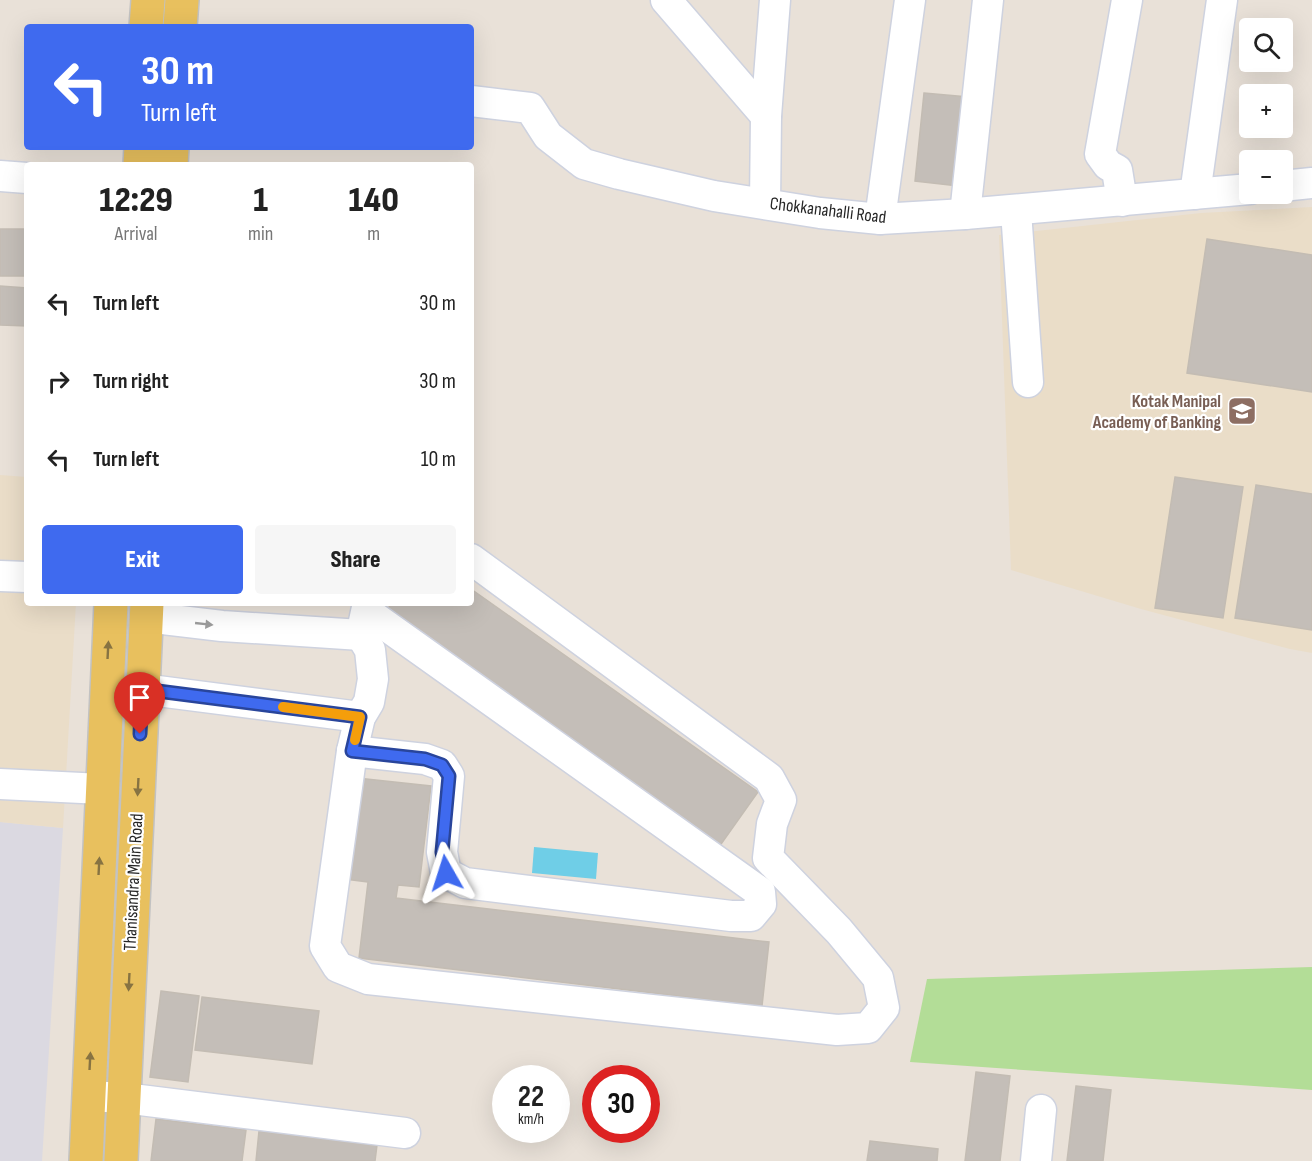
<!DOCTYPE html>
<meta charset="utf-8">
<style>
body{margin:0;font-family:"Sofia Sans Condensed",sans-serif;background:#f6f6f6;color:#222;height:100vh;display:flex;flex-direction:column;font-size:22px;white-space:nowrap}
*{box-sizing:border-box;margin:0}
p{font-size:20px;color:#767676}
.icon{flex:none;width:33px;height:33px;fill:none;stroke:currentColor;stroke-width:2;stroke-linecap:round;stroke-linejoin:round}
.map{position:relative;flex:1;overflow:hidden}
.details{position:absolute;left:24px;top:162px;width:450px;height:444px;display:flex;flex-direction:column;background:#fff;border-radius:6px;box-shadow:0 6px 24px #0002}
.details>*{flex:none}
.banner{position:absolute;left:24px;top:24px;width:450px;height:126px;border-radius:6px;box-shadow:0 6px 24px #0002;background:#3f6aef;color:#fff;overflow:hidden}
.buttons{position:absolute;left:1239px;top:18px;display:grid;gap:12px}
.buttons a{display:grid;place-items:center;width:54px;height:54px;border-radius:6px;background:#fff;box-shadow:0 6px 24px #0002;font-size:30px}
.speed{position:absolute;left:492px;top:1065px;display:flex;gap:12px;font-size:30px;font-weight:700;text-align:center}
.speed>*{display:grid;place-content:center;width:78px;height:78px;border-radius:50%;background:#fff;box-shadow:0 6px 24px #0002;line-height:1}
.speed small{font-size:15px;font-weight:400}
.speed .limit{border:9px solid #d22;background:#fff;color:#111}
.pin{position:absolute;display:grid;place-items:center;width:51px;height:51px;color:#fff;margin:-62px -26px;border-radius:50% 50% 50% 0;rotate:-45deg;box-shadow:0 0 6px #0007}
.pin .icon{rotate:45deg}
.me{position:absolute;width:66px;margin:-33px;rotate:354deg;stroke-linejoin:round;filter:drop-shadow(0 0 4px #0008)}
.turn{display:flex;align-items:center;gap:21px;height:126px;padding:0 18px;font-size:27px}
.turn .icon{width:78px;height:78px;stroke-width:2.5}
.turn b{display:block;font-size:42px;line-height:51px}
.eta{display:flex;justify-content:space-evenly;align-items:center;height:102px;text-align:center}
.eta b{font-size:36px;font-weight:800;line-height:42px}
.primary-button{display:flex;gap:12px;margin-top:auto;padding:12px 18px}
.primary-button a{flex:1;height:69px;border-radius:6px;background:#3f6aef;color:#fff;font-size:24px;font-weight:800;line-height:69px;text-align:center}
.primary-button a+a{background:#f6f6f6;color:#222}
ul{padding:0;list-style:none}
li{display:flex;align-items:center;gap:18px;height:78px;padding:0 18px}
li div{flex:1}
li b{display:block;font-size:22px}
li em{font-style:normal}
.map>svg:first-child{display:block}
.industrial{fill:#dbd9e1}
.education{fill:#eaddc8}
.green{fill:#b3dd97}
.water{fill:#6fcee7}
.building{fill:#c4beb8;stroke:#c3bcb3;stroke-width:1.5}
.lines{fill:none;stroke-linecap:round;stroke-linejoin:round}
.minor-casing{stroke:#ced2df;stroke-width:33}
.major-casing{stroke:#c2c2c2;stroke-width:36}
.minor{stroke:#fff;stroke-width:30}
.major{stroke:#e8c05e;stroke-width:33}
.oneway{fill:#9d9d9d}
.oneway2{fill:#877342}
.route-casing{stroke:#29459b;stroke-width:15}
.route{stroke:#3f6aef;stroke-width:10}
.slow{stroke:#f59e0b;stroke-width:10}
.labels{text-anchor:middle;stroke-width:4.5;stroke-linejoin:round;paint-order:stroke}
.street-label{font-size:18px;fill:#262626;stroke:#fff}
.education-label{font-size:18px;font-weight:bold;fill:#785e54;stroke:#fff;text-anchor:end}
</style>
<div class="map">
<svg width="1312" height="1161" viewBox="0 0 1312 1161">
<rect width="100%" height="100%" fill="#e9e1d8"/>
<polygon class="industrial" points="0,822 63,828 42,1161 0,1161"/>
<g class="education">
<polygon points="1312,207 1312,653 1290,649 1141,609 1011,570 999,235 1201,213"/>
<polygon points="0,475 27,477 27,603 76,603 63,828 0,822"/>
</g>
<polygon class="green" points="1312,967 1312,1090 910,1062 927,979"/>
<polygon class="water" points="534,847 598,853 596,879 532,873"/>
<g class="building">
<polygon points="924,93 968,97 958,186 915,181"/>
<rect x="0" y="229" width="27" height="47"/>
<polygon points="1207,239 1312,255 1312,392 1187,373"/>
<polygon points="0,286 27,288 27,326 0,325"/>
<polygon points="1175,477 1243,487 1223,618 1155,608"/>
<polygon points="1256,485 1312,494 1312,630 1235,618"/>
<polygon points="471,589 758,792 719,847 386,611 392,603 471,603"/>
<polygon points="357,778 431,786 419,887 398,885 396,898 769,942 762,1006 359,958 368,882 345,879"/>
<polygon points="161,991 199,996 188,1082 150,1077"/>
<polygon points="202,997 319,1011 312,1064 195,1050"/>
<polygon points="976,1072 1010,1076 1000,1161 965,1161"/>
<polygon points="1076,1086 1111,1090 1103,1161 1067,1161"/>
<polygon points="156,1119 246,1130 242,1161 151,1161"/>
<polygon points="259,1131 377,1145 375,1161 256,1161"/>
<polygon points="870,1141 938,1149 937,1161 867,1161"/>
</g>
<g class="lines">
<g class="minor-casing">
<g id="minor">
<polyline points="666,0 766,116"/>
<polyline points="471,101 530,108 548,136 584,164 619,174 714,196 820,213 880,219 965,214 1250,189"/>
<polyline points="0,176 27,178"/>
<polyline points="1282,186 1312,183"/>
<polyline points="1195,194 1222,0"/>
<polyline points="1122,201 1117,170 1108,165 1100,154 1127,0"/>
<polyline points="765,203 766,116 775,0"/>
<polyline points="1016,211 1028,382"/>
<polyline points="965,214 988,0"/>
<polyline points="880,219 910,0"/>
<polyline points="0,576 27,577"/>
<polyline points="368,603 361,635 370,650 373,679 369,702 360,717 352,751 325,946 338,967 368,979 837,1030 868,1028 884,1008 878,978 839,931 768,858 772,824 781,800 769,778 471,559"/>
<polyline points="146,617 222,626 361,635"/>
<polyline points="142,689 360,717"/>
<polyline points="352,751 425,759 442,765 449,776 442,852 446,873 465,883 731,916 751,916 761,904 760,892 367,612"/>
<polyline points="0,784 102,789"/>
<polyline points="89,1096 124,1098 405,1133"/>
<polyline points="1036,1161 1041,1110"/>
</g>
</g>
<g class="major-casing">
<g id="major">
<polyline points="146,27 148,0"/>
<polyline points="180,27 182,0"/>
<polyline points="140,165 141,147"/>
<polyline points="171,165 172,147"/>
<polyline points="86,1161 111,603"/>
<polyline points="121,1161 147,603"/>
</g>
</g>
<use href="#minor" class="minor"/>
<use href="#major" class="major"/>
</g>
<defs><path id="oneway-solid" d="M-6-.8H1V-3.2L6.5 0L1 3.2V.8H-6Z" transform="scale(1.5)"/></defs>
<use class="oneway" href="#oneway-solid" transform="translate(204 624) rotate(6)"/>
<g class="oneway2">
<use href="#oneway-solid" transform="translate(108 650) rotate(-87)"/>
<use href="#oneway-solid" transform="translate(138 787) rotate(93)"/>
<use href="#oneway-solid" transform="translate(99 866) rotate(-87)"/>
<use href="#oneway-solid" transform="translate(129 982) rotate(93)"/>
<use href="#oneway-solid" transform="translate(90 1061) rotate(-87)"/>
</g>
<g class="lines">
<g class="route-casing">
<polyline id="route" points="140,734 142,689 360,717 352,751 425,759 442,765 449,776 442,852 446,873"/>
</g>
<use href="#route" class="route"/>
<polyline class="slow" points="283,707 360,717 355,740"/>
</g>
<defs>
<g id="university-square" transform="scale(1.5)"><rect x="-9" y="-9" width="18" height="18" rx="4" fill="#8d6e63" stroke="#fff"/><path d="M0-5L7-2L0 1L-7-2ZM-4 1L0 2.5L4 1V4Q0 6-4 4Z" fill="#fff"/></g>
</defs>
<g fill-rule="evenodd">
<use href="#university-square" x="1242" y="411"/>
</g>
<g class="labels">
<g class="street-label">
<text transform="translate(828 210) rotate(7)" y="6">Chokkanahalli Road</text>
<text transform="translate(133 882) rotate(-87)" y="6">Thanisandra Main Road</text>
</g>
<g class="education-label">
<text x="1221" y="407">Kotak Manipal<tspan x="1221" dy="21">Academy of Banking</tspan></text>
</g>
</g>
</svg>
<div class="buttons">
<a><svg class="icon" aria-label="search" viewBox="0 0 24 24"><circle cx="10" cy="10" r="6"/><path d="M15 15l6 6"/></svg></a>
<a>+</a>
<a>−</a>
</div>
<div class="speed"><div>22<small>km/h</small></div><div class="limit">30</div></div>
<div class="pin" style="left:140px;top:734px;background:#d93025"><svg class="icon" aria-label="arrive" viewBox="0 0 24 24"><path d="M6 21V4h12l-3 4 3 4H6"/></svg></div>
<svg class="me" style="left:446px;top:873px" viewBox="-20 -20 40 40"><path d="M0-17L14 15 0 8-14 15z" fill="#3f6aef" stroke="#fff" stroke-width="4"/></svg>
<div class="banner">
<div class="turn"><svg class="icon" aria-label="left" viewBox="0 0 24 24"><path d="M17 20v-9H6M10 6l-5 5 5 5"/></svg><div><b>30 m</b>Turn left</div></div>
</div>
<section class="details">
<div class="eta">
<div><b>12:29</b><p>Arrival</p></div>
<div><b>1</b><p>min</p></div>
<div><b>140</b><p>m</p></div>
</div>
<ul>
<li><svg class="icon" aria-label="left" viewBox="0 0 24 24"><path d="M17 20v-9H6M10 6l-5 5 5 5"/></svg><div><b>Turn left</b></div><em>30 m</em></li>
<li><svg class="icon" aria-label="right" viewBox="0 0 24 24"><path d="M7 20v-9h11M14 6l5 5-5 5"/></svg><div><b>Turn right</b></div><em>30 m</em></li>
<li><svg class="icon" aria-label="left" viewBox="0 0 24 24"><path d="M17 20v-9H6M10 6l-5 5 5 5"/></svg><div><b>Turn left</b></div><em>10 m</em></li>
</ul>
<div class="primary-button"><a>Exit</a><a>Share</a></div>
</section>
</div>
